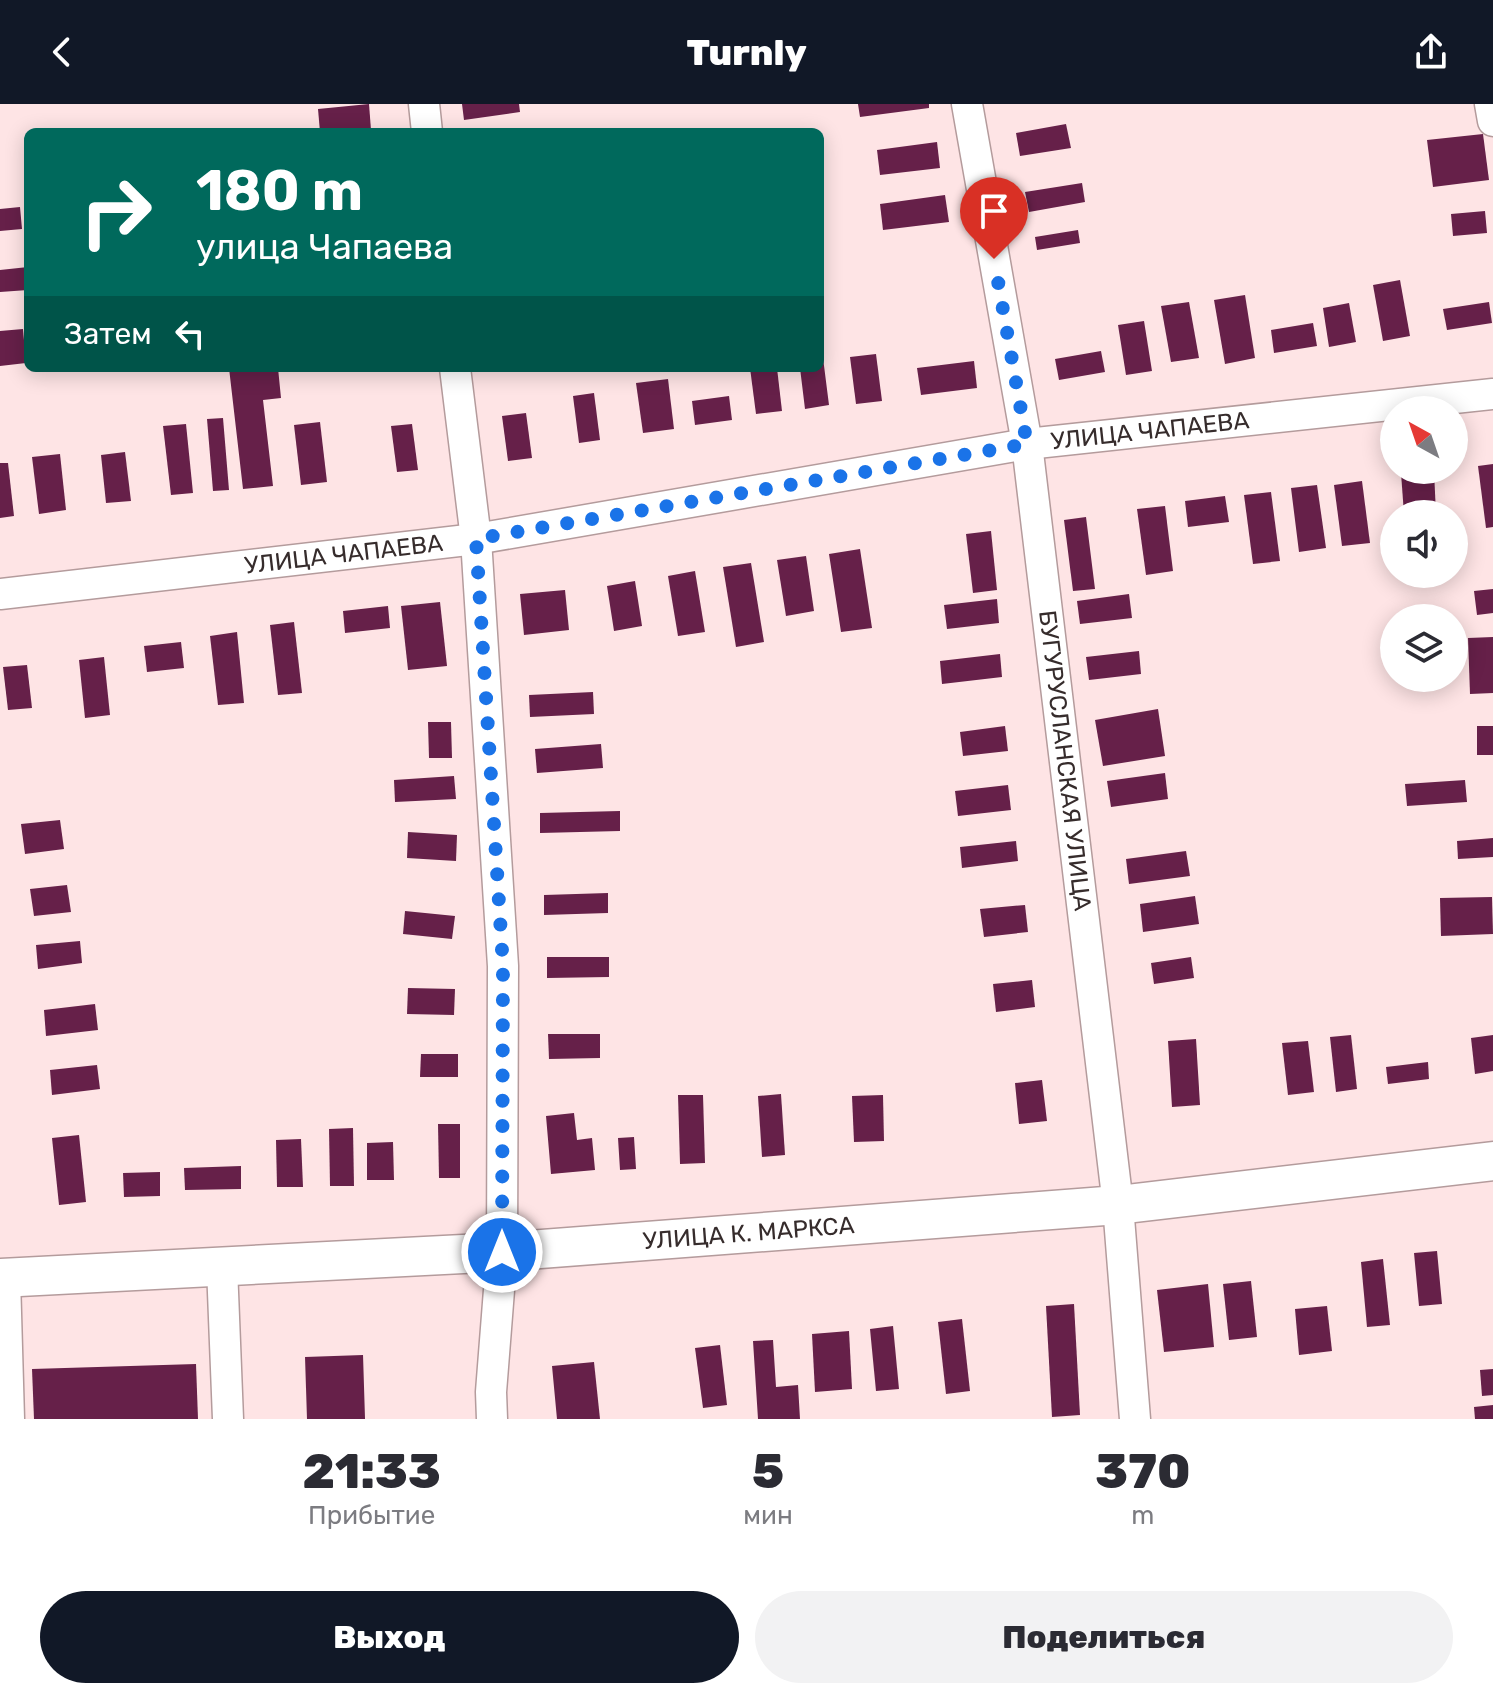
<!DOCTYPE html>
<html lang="ru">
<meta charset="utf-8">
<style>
body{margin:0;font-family:Rubik,sans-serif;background:#f2f2f3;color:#2b2b33;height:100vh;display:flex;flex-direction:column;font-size:30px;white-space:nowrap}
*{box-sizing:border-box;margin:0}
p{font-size:26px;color:#7c7c81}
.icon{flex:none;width:44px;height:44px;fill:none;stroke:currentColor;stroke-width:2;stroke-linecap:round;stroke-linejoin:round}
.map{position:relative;height:1315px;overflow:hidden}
.side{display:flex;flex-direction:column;background:#fff;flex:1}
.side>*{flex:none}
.top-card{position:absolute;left:24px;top:24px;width:800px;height:244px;border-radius:12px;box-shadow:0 4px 20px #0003;background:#00695c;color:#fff;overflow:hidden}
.needle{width:52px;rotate:320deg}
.fabs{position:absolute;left:1380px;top:292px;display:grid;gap:16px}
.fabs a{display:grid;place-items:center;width:88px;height:88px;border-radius:50%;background:#fff;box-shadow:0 4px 20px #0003;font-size:40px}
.pin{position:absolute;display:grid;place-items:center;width:68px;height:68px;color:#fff;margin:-82px -34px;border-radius:50% 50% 50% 0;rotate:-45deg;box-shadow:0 0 8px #0007}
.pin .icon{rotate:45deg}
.me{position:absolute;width:88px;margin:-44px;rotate:0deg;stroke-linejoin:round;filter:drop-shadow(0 0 6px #0008)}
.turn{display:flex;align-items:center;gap:28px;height:168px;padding:0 40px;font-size:36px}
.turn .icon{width:104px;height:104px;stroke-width:2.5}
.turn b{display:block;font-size:56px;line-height:68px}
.then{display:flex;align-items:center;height:76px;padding:0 40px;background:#0003;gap:16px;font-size:30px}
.eta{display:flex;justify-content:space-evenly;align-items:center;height:136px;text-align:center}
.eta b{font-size:48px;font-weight:800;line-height:56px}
.action{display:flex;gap:16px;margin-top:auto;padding:16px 40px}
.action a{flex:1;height:92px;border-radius:48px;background:#111827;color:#fff;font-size:32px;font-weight:800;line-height:92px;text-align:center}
.action a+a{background:#f2f2f3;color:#2b2b33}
header{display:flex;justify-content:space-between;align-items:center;height:104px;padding:0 40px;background:#111827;color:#fff;font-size:36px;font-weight:800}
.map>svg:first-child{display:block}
.building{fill:#662049}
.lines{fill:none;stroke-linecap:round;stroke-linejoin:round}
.minor-casing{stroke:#b49b9c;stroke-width:33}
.major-casing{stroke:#b49b9c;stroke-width:41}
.minor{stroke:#fff;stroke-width:30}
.major{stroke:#fff;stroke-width:38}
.route{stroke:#1a73e8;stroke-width:14;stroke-dasharray:0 25.2}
.labels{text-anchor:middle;stroke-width:8;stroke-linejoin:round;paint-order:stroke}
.street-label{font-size:24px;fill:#362c2c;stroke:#fee4e5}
</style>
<header><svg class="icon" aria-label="back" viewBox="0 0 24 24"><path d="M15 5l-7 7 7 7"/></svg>Turnly<svg class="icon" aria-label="share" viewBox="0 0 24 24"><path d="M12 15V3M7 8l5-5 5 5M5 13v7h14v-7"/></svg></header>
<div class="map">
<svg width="1493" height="1315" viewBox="0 0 1493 1315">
<rect width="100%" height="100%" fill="#fee4e5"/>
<g class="building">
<polygon points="369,0 371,26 320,28 318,5"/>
<polygon points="462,0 519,0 520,8 464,16"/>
<polygon points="858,0 929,0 929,4 860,13"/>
<polygon points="1066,20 1071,44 1020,52 1016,29"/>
<polygon points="1483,30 1489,76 1433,83 1427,36"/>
<polygon points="937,38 940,64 880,71 877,46"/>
<polygon points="1082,79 1085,98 1029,108 1025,88"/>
<polygon points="945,91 949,118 883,126 880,100"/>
<polygon points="20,103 22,125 0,127 0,105"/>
<polygon points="1485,107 1487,129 1453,132 1451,110"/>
<polygon points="1078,126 1080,139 1037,146 1035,133"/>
<polygon points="28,163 28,186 0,188 0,166"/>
<polygon points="1400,176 1410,232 1383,237 1373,181"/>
<polygon points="1245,191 1255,254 1225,260 1214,196"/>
<polygon points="1189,198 1199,254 1171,258 1161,202"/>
<polygon points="1489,198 1492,219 1447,226 1443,205"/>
<polygon points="1349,199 1356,238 1329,243 1323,204"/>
<polygon points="1144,217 1152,267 1126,271 1118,221"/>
<polygon points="1313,219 1317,242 1274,249 1271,226"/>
<polygon points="23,225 26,259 0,262 0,227"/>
<polygon points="822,246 829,301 805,305 800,264 820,264 820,247"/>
<polygon points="1101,247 1105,268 1059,276 1055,255"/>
<polygon points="876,250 882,297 856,300 850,253"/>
<polygon points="974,257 977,284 921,291 917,264"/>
<polygon points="229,264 278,264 281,294 263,296 273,382 243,385"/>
<polygon points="750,264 777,264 782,307 756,310"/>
<polygon points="668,275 674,325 643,329 636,279"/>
<polygon points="594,289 600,336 579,339 573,292"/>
<polygon points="729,292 732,316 695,321 692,297"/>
<polygon points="526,309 532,354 508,357 502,312"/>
<polygon points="223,314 229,386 213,387 207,315"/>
<polygon points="320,318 327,378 301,381 294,321"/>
<polygon points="186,320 193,389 171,391 163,322"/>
<polygon points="412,320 418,366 397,368 391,322"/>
<polygon points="125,348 131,397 106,399 101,351"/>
<polygon points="60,350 66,406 39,410 32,353"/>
<polygon points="0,359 8,359 14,412 0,414"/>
<polygon points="1493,360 1493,423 1486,424 1478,362"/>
<polygon points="1434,367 1436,410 1404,410 1401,369"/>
<polygon points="1362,377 1370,439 1342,442 1334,381"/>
<polygon points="1317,381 1326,444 1299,448 1291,384"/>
<polygon points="1271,388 1280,457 1253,460 1244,391"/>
<polygon points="1225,392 1229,418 1188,423 1185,397"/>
<polygon points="1165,402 1173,467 1146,471 1137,405"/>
<polygon points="1086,413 1095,485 1073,487 1064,416"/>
<polygon points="991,427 997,486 973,489 966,430"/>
<polygon points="860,445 872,524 841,528 829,450"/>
<polygon points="806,452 814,507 786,512 777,456"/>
<polygon points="751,459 764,538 736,543 723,463"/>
<polygon points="695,467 705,528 678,532 668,472"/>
<polygon points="635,477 642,522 614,527 607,482"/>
<polygon points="1493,485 1493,509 1477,511 1474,487"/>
<polygon points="565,486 569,526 524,531 520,490"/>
<polygon points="1129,490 1132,514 1080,520 1077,497"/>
<polygon points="997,495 999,519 947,525 944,501"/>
<polygon points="440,498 447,562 408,566 401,502"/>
<polygon points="388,502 390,524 345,529 343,507"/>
<polygon points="294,518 302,589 278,591 270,521"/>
<polygon points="237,528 244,599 218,601 210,532"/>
<polygon points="1493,533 1493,589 1470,590 1468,534"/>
<polygon points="181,538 184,564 147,568 144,542"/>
<polygon points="1139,547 1141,570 1089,576 1086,553"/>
<polygon points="1000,550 1002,573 942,580 940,557"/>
<polygon points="104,553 110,611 85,614 79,556"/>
<polygon points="27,561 32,604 8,606 3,563"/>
<polygon points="593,588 594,610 530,613 529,591"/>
<polygon points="1158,605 1165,652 1103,662 1095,616"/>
<polygon points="428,618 451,618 452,654 429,654"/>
<polygon points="1005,622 1008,647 963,652 960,628"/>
<rect x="1477" y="622" width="16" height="29"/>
<polygon points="601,640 603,664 537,669 535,645"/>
<polygon points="1165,669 1168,695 1111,703 1107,677"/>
<polygon points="454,672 456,695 395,698 394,676"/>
<polygon points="1465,676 1467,698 1407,702 1405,680"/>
<polygon points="1008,681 1011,706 958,712 955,687"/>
<polygon points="620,707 620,727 540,729 540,709"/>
<polygon points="60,716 64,745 25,750 21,720"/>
<polygon points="408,728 457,731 456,757 407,754"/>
<polygon points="1493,734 1493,753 1458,755 1457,737"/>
<polygon points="1016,737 1018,757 962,764 960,743"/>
<polygon points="1186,747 1190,772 1129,780 1126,755"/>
<polygon points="67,781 71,808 34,812 30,785"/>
<polygon points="608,789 608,809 544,811 544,791"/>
<polygon points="1195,792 1199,820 1143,828 1140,800"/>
<polygon points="1492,793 1493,830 1441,832 1440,794"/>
<polygon points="1025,801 1028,828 984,833 980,805"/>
<polygon points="405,807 455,812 452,835 403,830"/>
<polygon points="80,837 82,859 38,865 36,841"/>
<polygon points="547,853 609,853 609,873 547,874"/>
<polygon points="1191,853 1194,874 1154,880 1151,859"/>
<polygon points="1032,876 1035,903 996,908 993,880"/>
<polygon points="408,884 455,885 454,911 407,910"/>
<polygon points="95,900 98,926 46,932 44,906"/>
<polygon points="548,930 600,930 600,954 549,955"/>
<polygon points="1351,931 1357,985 1336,988 1330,933"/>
<polygon points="1493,931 1493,967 1475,970 1471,934"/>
<polygon points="1196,935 1200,1001 1172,1003 1168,937"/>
<polygon points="1308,937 1314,988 1288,991 1282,939"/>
<polygon points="421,950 458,950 458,973 420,973"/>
<polygon points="1428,958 1429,975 1388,980 1386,963"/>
<polygon points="97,961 100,985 52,991 50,966"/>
<polygon points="1042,976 1047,1017 1019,1020 1015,979"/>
<polygon points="781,990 785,1051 762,1053 758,992"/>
<polygon points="678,991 703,991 705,1059 680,1060"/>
<polygon points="883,991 884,1037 854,1038 852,992"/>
<polygon points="574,1009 577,1036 592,1034 595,1066 551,1070 546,1012"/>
<polygon points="438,1020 460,1020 460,1074 439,1074"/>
<polygon points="353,1024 354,1082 330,1082 329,1025"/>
<polygon points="79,1031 86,1098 59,1101 52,1034"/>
<polygon points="634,1033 636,1065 620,1066 618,1034"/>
<polygon points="301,1035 303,1083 277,1083 276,1036"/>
<polygon points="393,1038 394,1076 367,1076 367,1039"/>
<polygon points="241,1062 241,1085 185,1086 184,1064"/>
<polygon points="160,1068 160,1092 124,1093 123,1069"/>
<polygon points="1437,1147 1442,1200 1419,1202 1414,1149"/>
<polygon points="1383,1155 1390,1221 1367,1223 1361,1158"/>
<polygon points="1251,1177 1257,1233 1229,1236 1223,1180"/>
<polygon points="1208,1180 1214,1243 1164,1248 1157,1186"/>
<polygon points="1074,1200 1080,1311 1052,1313 1046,1202"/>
<polygon points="1327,1202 1332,1247 1299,1251 1295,1205"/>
<polygon points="962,1215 970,1287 946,1290 938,1218"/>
<polygon points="893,1222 899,1285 876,1287 870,1225"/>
<polygon points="849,1227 852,1285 815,1288 812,1230"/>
<polygon points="773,1236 776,1283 798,1281 800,1315 758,1315 753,1237"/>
<polygon points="720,1241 727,1301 703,1304 695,1244"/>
<polygon points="363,1251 365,1315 307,1315 305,1253"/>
<polygon points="594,1258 600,1315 557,1315 552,1262"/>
<polygon points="196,1260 198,1315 34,1315 32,1265"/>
<polygon points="1493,1265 1493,1291 1482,1292 1480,1266"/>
<polygon points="1493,1301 1493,1315 1475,1315 1474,1303"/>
</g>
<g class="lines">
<g class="minor-casing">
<g id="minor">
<polyline points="424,0 427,28"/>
<path id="s1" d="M967,0L1027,340L1118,1101L1135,1315"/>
<polyline points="1490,0 1493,17"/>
<polyline points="455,264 476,435 503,862 502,1148 491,1288 492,1315"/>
<path id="s2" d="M0,490L476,435L1027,340L1493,290"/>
<polyline points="222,1163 228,1315"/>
<polyline points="5,1174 9,1315"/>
</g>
</g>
<g class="major-casing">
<g id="major">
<path id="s3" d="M0,1174L502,1148L1118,1101L1493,1057"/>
</g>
</g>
<use href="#minor" class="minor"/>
<use href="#major" class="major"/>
</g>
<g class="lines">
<polyline class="route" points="502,1148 503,862 476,435 1027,340 994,155"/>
</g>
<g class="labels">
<g class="street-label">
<text dy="8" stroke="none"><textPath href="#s2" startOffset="1162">УЛИЦА ЧАПАЕВА</textPath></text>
<text dy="8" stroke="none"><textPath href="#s2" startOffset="346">УЛИЦА ЧАПАЕВА</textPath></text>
<text dy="8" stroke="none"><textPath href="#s1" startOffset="664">БУГУРУСЛАНСКАЯ УЛИЦА</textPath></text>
<text dy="8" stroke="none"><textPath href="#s3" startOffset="750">УЛИЦА К. МАРКСА</textPath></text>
</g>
</g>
</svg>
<div class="fabs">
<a><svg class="needle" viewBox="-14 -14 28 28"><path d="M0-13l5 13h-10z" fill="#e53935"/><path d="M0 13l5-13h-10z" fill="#7c7c81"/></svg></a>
<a><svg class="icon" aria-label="sound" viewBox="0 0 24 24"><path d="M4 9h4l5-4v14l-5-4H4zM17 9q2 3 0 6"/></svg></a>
<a><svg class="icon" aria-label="layers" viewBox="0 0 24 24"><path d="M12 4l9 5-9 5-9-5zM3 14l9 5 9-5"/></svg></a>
</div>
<div class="pin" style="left:994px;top:155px;background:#d93025"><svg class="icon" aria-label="arrive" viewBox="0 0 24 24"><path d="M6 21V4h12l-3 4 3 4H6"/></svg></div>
<svg class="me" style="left:502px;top:1148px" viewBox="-20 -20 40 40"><circle r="17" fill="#1a73e8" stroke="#fff" stroke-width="3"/><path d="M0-11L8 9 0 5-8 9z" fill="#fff"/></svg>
<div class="top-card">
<div class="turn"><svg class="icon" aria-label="right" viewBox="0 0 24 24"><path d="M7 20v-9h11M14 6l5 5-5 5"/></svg><div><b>180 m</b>улица Чапаева</div></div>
<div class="then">Затем<svg class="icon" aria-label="left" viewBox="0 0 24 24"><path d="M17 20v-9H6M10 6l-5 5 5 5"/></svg></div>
</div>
</div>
<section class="side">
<div class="eta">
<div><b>21:33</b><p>Прибытие</p></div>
<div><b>5</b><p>мин</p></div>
<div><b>370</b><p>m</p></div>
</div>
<div class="action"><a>Выход</a><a>Поделиться</a></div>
</section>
